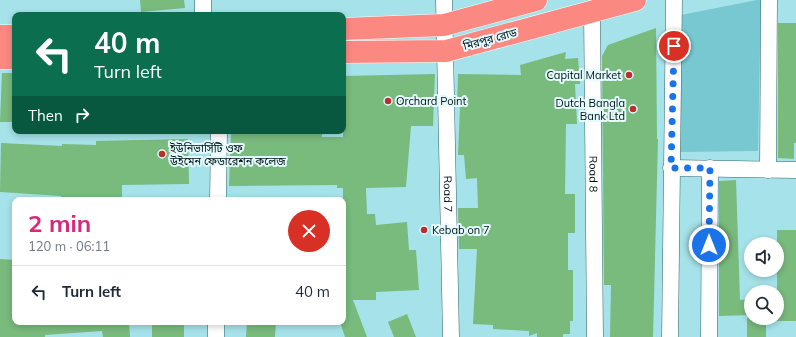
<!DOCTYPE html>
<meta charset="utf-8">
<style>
body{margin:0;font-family:Mulish,"Noto Sans Bengali",sans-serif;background:#f6f6f7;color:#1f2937;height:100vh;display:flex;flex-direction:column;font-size:15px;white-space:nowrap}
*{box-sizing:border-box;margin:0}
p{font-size:13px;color:#747a83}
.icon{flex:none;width:22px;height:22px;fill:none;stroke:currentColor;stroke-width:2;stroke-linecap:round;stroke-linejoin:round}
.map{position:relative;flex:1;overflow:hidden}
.panel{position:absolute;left:12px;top:197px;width:334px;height:128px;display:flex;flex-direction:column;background:#fff;border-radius:8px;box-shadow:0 2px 6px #0003}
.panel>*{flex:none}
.banner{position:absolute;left:12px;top:12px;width:334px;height:122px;border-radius:8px;box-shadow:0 2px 6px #0003;background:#0b6e4f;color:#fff;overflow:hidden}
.tools{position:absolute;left:744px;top:237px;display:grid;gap:8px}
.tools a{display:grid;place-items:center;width:40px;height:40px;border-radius:50%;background:#fff;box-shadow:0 2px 6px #0003;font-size:20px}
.pin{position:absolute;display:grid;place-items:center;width:34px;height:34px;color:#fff;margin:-17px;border:2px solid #fff;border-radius:50%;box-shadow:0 1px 4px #0007}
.me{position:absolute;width:44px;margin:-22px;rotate:0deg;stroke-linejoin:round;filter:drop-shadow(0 0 3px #0008)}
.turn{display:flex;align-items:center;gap:14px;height:84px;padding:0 16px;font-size:18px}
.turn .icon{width:52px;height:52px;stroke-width:2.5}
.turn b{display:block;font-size:28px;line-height:34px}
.then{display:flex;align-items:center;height:38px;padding:0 16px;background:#0003;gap:8px;font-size:15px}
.round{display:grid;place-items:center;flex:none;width:42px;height:42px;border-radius:21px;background:#f6f6f7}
.summary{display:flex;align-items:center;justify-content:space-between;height:68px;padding:0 16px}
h1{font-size:24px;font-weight:700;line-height:30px;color:#db2777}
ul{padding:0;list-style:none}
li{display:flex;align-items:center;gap:12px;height:52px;padding:0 16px;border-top:1px solid #e0e1e3}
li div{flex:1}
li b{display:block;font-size:15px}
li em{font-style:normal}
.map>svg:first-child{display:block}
.green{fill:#78c8d2}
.building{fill:#79ba7d}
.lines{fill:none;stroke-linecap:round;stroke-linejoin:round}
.minor-casing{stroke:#2c666d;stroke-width:17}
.trunk-casing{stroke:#fff;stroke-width:23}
.minor{stroke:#fff;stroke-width:16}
.trunk{stroke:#fc8882;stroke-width:22}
.route{stroke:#1a73e8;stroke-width:7;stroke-dasharray:0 12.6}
.poi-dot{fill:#bc2d2d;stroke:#e4fbfe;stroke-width:1.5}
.labels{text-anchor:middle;stroke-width:4;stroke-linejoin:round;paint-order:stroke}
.street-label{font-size:11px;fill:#001013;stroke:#e4fbfe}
.poi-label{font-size:11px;fill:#001013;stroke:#e4fbfe;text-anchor:start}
</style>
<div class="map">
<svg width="796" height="337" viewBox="0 0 796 337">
<rect width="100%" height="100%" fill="#a6e2e9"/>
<polygon class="green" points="757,0 761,0 758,151 680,152 681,15"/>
<g class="building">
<polygon points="140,0 184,0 185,8 141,12"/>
<polygon points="778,23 796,23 796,143 794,143 794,159 778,158"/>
<polygon points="656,28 657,139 658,139 653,337 610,337 611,285 604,285 602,56 608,45"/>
<polygon points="566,52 565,59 578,58 580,84 575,84 577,124 566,124 565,194 575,194 575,233 568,233 568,270 573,270 573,321 570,321 570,334 563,334 563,337 537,337 537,333 529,336 529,331 493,329 493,325 473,324 477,249 459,249 458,208 478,208 477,178 466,179 464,155 458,155 460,107 457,107 458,74 521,75 520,65"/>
<polygon points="2,73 15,73 15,122 0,122"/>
<polygon points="435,74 433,126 411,126 406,187 366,188 367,214 375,214 376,225 407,222 409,250 416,250 419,290 376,292 376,300 353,300 367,337 345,337 340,322 343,322 343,188 337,188 337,185 229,186 231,134 322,133 322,137 343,137 343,76"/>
<polygon points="188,139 189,184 122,185 122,200 61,200 61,196 0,192 1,143 62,146 62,144 96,145 96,141"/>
<polygon points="736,180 740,300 751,299 751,315 719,316 719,181"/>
<rect x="777" y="230" width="19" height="91"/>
<polygon points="0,259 15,260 15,322 129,322 130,337 103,337 102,331 45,335 45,337 0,337"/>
<polygon points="407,314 416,337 394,337 388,322"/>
<rect x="747" y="318" width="19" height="19"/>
<rect x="152" y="322" width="32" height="15"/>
<polygon points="247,322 276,322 275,337 246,337"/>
</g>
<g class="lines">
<g class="minor-casing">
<g id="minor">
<polyline points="203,0 203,15"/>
<path id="s1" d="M444,0L451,337"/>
<path id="s2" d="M592,11L595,337"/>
<polyline points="671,168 796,170"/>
<polyline points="768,170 769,0"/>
<polyline points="218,200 219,131"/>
<polyline points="216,337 216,322"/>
<polyline points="670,337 674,0"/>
<polyline points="709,337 710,168"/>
</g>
</g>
<g class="trunk-casing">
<g id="trunk">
<polyline points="343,29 444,25 536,0"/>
<polyline points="0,36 15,36"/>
<polyline points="343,52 446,51 635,0"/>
<polyline points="0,58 15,58"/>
</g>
</g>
<use href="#minor" class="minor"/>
<use href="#trunk" class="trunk"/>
</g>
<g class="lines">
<polyline class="route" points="674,46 671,168 710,168 709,245"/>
</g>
<g class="poi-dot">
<circle cx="629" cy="75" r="4"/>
<circle cx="388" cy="101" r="4"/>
<circle cx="633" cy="109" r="4"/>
<circle cx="162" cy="154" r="4"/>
<circle cx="424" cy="230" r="4"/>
</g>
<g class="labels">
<g class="street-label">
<text transform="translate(490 39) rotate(-15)" y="4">মিরপুর রোড</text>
<text dy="4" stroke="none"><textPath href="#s2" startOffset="163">Road 8</textPath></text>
<text dy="4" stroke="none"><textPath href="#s1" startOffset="194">Road 7</textPath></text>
</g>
<g class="poi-label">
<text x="621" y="79" text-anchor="end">Capital Market</text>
<text x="396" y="105">Orchard Point</text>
<text x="625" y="107" text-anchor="end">Dutch Bangla<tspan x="625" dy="13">Bank Ltd</tspan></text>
<text x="170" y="152">ইউনিভার্সিটি ওফ<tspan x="170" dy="13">উইমেন ফেডারেশন কলেজ</tspan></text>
<text x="432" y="234">Kebab on 7</text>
</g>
</g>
</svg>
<div class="tools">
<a><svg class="icon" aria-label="sound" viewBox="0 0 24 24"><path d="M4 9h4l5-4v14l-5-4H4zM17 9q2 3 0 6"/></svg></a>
<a><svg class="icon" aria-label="search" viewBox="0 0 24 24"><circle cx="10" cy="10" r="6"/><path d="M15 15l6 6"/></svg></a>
</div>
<div class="pin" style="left:674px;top:46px;background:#d93025"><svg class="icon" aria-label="arrive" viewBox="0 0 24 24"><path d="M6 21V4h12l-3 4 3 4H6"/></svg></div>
<svg class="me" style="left:709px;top:245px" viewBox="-20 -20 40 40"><circle r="17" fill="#1a73e8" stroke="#fff" stroke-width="3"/><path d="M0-11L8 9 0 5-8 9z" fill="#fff"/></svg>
<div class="banner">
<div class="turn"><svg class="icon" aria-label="left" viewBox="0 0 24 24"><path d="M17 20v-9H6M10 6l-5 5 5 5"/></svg><div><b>40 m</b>Turn left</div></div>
<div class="then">Then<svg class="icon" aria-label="right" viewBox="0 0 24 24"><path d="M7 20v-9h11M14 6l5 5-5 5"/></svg></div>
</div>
<section class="panel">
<div class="summary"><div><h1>2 min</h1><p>120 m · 06:11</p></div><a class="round" style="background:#d93025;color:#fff"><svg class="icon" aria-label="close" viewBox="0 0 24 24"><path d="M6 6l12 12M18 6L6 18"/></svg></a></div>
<ul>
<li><svg class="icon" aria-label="left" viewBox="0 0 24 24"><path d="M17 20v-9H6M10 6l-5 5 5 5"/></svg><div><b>Turn left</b></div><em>40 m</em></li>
</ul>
</section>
</div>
